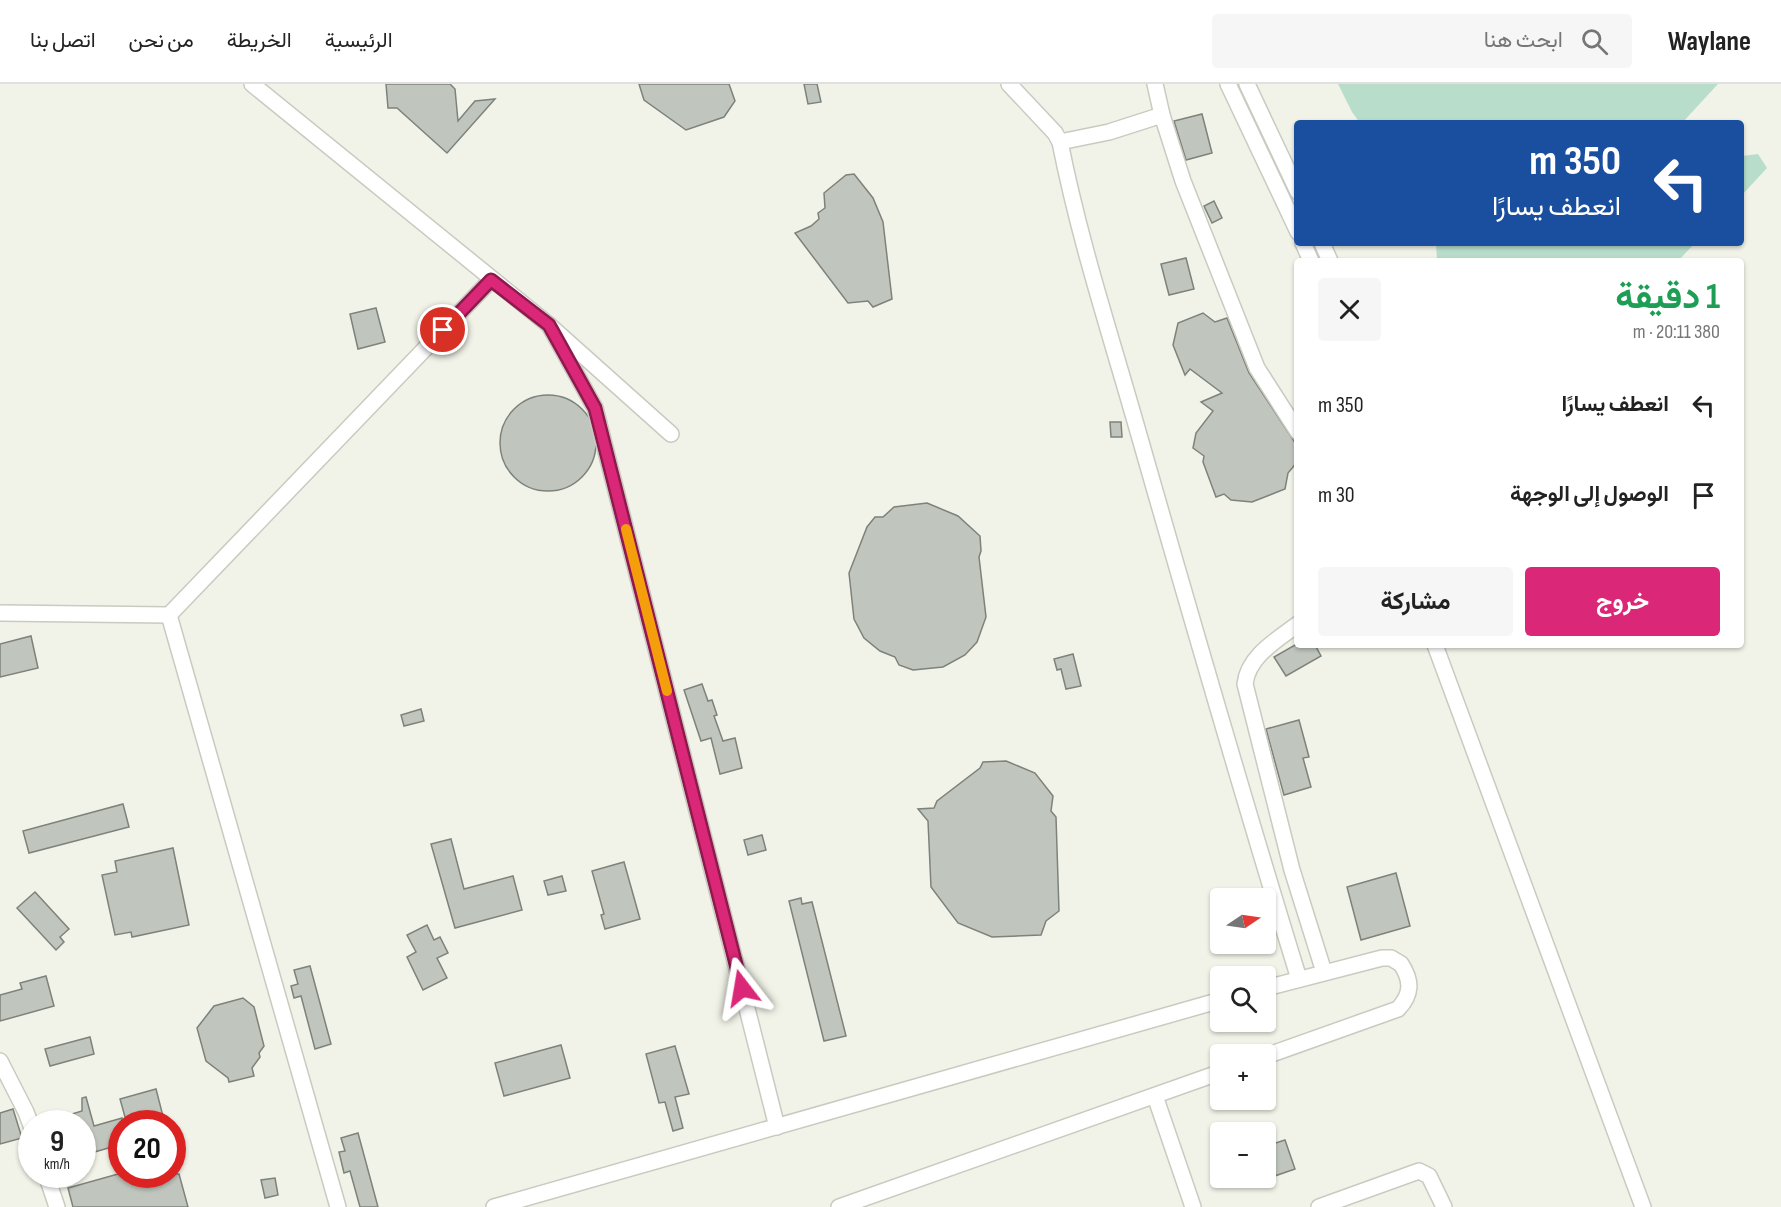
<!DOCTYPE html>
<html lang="ar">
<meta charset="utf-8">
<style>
body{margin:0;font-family:"Sofia Sans Condensed",Vazirmatn,sans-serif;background:#f6f6f6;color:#222;direction:rtl;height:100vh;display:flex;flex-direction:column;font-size:22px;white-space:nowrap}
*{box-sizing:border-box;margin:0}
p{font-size:20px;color:#767676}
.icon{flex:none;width:33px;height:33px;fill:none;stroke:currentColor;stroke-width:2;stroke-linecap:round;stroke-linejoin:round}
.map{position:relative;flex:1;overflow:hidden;direction:ltr}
.side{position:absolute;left:1294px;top:174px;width:450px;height:390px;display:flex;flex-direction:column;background:#fff;border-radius:6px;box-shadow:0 2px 4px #0004;direction:rtl}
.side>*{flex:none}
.guide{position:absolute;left:1294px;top:36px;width:450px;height:126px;border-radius:6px;box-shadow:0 2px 4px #0004;direction:rtl;background:#1a4fa0;color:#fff;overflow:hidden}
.needle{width:39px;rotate:77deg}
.fabs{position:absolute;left:1210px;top:804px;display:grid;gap:12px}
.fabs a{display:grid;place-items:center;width:66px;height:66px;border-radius:6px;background:#fff;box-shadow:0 2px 4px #0004;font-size:30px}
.speed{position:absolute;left:18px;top:1026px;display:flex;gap:12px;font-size:30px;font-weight:700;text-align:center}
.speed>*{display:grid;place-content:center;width:78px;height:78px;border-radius:50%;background:#fff;box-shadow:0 2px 4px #0004;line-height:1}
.speed small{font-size:15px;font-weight:400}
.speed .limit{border:9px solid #d22;background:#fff;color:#111}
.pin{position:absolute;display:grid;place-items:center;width:51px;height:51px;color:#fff;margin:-26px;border:3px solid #fff;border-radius:50%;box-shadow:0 2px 6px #0007}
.me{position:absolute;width:66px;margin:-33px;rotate:346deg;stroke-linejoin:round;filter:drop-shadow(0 0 4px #0008)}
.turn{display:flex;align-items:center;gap:21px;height:126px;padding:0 24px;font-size:27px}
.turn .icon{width:78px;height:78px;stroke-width:2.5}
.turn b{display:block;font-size:42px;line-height:51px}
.round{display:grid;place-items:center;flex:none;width:63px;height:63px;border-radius:6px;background:#f6f6f6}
.headline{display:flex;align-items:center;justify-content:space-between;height:102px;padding:0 24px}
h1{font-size:36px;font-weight:700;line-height:45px;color:#1e9e55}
.button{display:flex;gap:12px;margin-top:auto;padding:12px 24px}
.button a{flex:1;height:69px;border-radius:6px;background:#db2777;color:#fff;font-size:24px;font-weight:700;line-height:69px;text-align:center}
.button a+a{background:#f6f6f6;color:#222}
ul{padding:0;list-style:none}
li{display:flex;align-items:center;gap:18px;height:90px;padding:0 24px}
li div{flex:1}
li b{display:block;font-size:22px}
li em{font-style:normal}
header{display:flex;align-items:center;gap:36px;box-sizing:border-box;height:84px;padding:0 30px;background:#fff;border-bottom:2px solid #e0e0e0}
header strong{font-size:28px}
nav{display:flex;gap:33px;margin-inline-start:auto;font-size:21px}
.search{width:420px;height:54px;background:#f6f6f6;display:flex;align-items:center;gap:15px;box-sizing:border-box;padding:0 21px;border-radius:6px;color:#767676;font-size:22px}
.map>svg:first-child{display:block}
.water{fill:#b8decb}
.building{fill:#c0c6be;stroke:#7d827b;stroke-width:1.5}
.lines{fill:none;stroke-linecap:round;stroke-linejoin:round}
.minor-casing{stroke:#c9cac0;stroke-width:18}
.minor{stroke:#fff;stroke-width:15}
.route-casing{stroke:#8e194d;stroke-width:15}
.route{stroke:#db2777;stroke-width:10}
.slow{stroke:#f59e0b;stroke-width:10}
</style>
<header>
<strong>Waylane</strong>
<div class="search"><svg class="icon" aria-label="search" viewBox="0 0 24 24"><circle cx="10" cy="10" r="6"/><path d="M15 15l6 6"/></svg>ابحث هنا</div>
<nav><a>الرئيسية</a><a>الخريطة</a><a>من نحن</a><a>اتصل بنا</a></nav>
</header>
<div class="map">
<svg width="1781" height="1123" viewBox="0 0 1781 1123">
<rect width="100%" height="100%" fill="#f2f3e8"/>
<g class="water">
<polygon points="1338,0 1718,0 1682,39 1360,39 1352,28"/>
<polygon points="1758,70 1767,84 1742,111 1742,72"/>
<polygon points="1436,159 1695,159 1678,177 1437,177"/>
</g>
<g class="building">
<polygon points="386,0 450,0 455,5 458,37 475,17 495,15 447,69 397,24 388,24"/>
<polygon points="639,0 729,0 735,17 724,33 686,46 644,16"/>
<polygon points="804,0 817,0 821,18 808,20"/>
<polygon points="1202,30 1212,69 1186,76 1174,37"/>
<polygon points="854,90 873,114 883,138 892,215 873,223 868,217 848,219 795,149 811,142 819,135 818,129 825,124 824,109 846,91"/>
<polygon points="1214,117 1222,134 1212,139 1204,122"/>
<polygon points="1186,174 1194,205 1169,211 1161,180"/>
<polygon points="376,224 385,258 358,265 350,230"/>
<polygon points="1203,229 1215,238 1227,234 1249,289 1294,357 1298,365 1298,377 1288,389 1285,405 1252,418 1231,416 1224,410 1216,413 1203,378 1204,372 1193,364 1196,349 1213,327 1201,318 1222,309 1190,285 1185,291 1173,261 1178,239"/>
<circle cx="548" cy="359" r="48"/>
<polygon points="1110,338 1121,338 1122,353 1111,353"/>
<polygon points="927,419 958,432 980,452 981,467 979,473 986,533 977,558 965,571 943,583 913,586 899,581 895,573 880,567 864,554 854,535 849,489 867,443 875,433 883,433 894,423"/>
<polygon points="31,552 38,584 0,593 0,560"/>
<polygon points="1295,561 1315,561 1321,572 1286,592 1274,573"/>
<polygon points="1073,570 1081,602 1066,605 1061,585 1057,586 1054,575"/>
<polygon points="702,600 708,617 712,616 717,631 714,632 723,657 735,654 742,684 720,690 711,654 701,657 684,606"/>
<polygon points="421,625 424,637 404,642 401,631"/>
<polygon points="1299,636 1309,673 1303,674 1311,703 1284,711 1266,645"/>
<polygon points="1006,677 1035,689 1053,712 1051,727 1056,733 1059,827 1046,837 1041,851 992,853 958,839 931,803 928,737 918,725 934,724 937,717 980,684 983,678"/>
<polygon points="123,720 129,743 29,769 23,747"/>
<polygon points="762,751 766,766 748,771 744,756"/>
<polygon points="451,755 464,805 513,792 522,826 455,844 431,760"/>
<polygon points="173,764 189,841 132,853 131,848 115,851 102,791 117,788 115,777"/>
<polygon points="624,778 640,835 605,845 601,831 604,830 592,787"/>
<polygon points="1396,789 1410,842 1361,856 1347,803"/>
<polygon points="562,792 566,807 548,811 544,797"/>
<polygon points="35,808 69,845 60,853 64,858 56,866 17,824"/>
<polygon points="801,814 802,820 812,818 846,952 824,957 789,817"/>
<polygon points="427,841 434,856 440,853 448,869 437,874 447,894 423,906 407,873 416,868 407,851"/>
<polygon points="310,882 331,960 315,965 301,912 294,914 291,902 298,900 294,886"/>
<polygon points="46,892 54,922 0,937 0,911 22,905 20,899"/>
<polygon points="243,914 254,923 264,962 259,969 260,973 252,984 254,992 229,998 228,994 206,977 197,944 214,922"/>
<polygon points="90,953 94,970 50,982 45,965"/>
<polygon points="561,961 570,994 504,1012 495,979"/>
<polygon points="675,962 689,1010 675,1013 683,1044 673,1047 665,1018 659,1019 646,970"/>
<polygon points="156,1005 165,1040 127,1040 120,1015"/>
<polygon points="86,1013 94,1042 122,1034 122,1083 118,1084 112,1063 91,1069 88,1056 82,1058 82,1040 52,1040 52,1036 82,1027 82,1014"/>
<polygon points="13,1025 22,1054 0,1060 0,1029"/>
<polygon points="358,1049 378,1123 360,1123 350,1087 344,1089 339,1068 345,1067 341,1054"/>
<polygon points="1285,1056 1295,1085 1266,1095 1266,1062"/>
<polygon points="118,1090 179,1090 188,1123 73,1123 68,1104"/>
<polygon points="275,1094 278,1111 265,1114 261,1096"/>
</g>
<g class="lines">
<g class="minor-casing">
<g id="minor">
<polyline points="252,0 549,241 671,350"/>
<polyline points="1009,0 1055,49 1060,58 1109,48 1162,31"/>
<polyline points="1155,0 1162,31 1183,97 1257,284 1298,348"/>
<polyline points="1228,0 1298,148"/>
<polyline points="1247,0 1298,108"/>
<path d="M1060,58C1080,159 1111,252 1139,351C1191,533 1243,714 1299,895"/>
<polyline points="1303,159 1311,177"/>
<polyline points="1322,159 1330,177"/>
<polyline points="549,241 595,324 777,1043"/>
<polyline points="0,529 169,531 491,196"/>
<polyline points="169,531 338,1123"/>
<path d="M1298,540C1277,556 1248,572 1245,600L1292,786L1324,888"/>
<polyline points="1435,561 1643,1123"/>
<path d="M1266,904L1382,874H1391L1401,880C1412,897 1412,910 1398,925L1266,972"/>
<polyline points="0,977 26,1028 32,1044"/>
<polyline points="1155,1012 1193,1123"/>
<polyline points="46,1090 57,1123"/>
<polyline points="494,1123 1221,916"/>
<polyline points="839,1123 1221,988"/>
<polyline points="1319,1123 1419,1087 1429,1092 1444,1123"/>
</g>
</g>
<use href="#minor" class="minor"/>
</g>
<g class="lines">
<g class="route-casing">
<polyline id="route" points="443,246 491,196 549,241 595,324 742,904"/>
</g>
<use href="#route" class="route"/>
<polyline class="slow" points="626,445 667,607"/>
</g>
</svg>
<div class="fabs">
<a><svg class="needle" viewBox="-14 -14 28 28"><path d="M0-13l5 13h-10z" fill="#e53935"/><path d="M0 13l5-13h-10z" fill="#767676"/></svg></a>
<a><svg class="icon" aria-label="search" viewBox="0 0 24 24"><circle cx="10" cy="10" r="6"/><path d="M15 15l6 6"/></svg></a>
<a>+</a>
<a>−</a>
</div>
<div class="speed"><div>9<small>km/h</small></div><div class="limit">20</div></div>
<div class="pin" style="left:443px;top:246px;background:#d93025"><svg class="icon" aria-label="arrive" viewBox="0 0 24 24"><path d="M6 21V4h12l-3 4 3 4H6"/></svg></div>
<svg class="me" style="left:742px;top:904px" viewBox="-20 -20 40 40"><path d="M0-17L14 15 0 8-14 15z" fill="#db2777" stroke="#fff" stroke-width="4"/></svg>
<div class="guide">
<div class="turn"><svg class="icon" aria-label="left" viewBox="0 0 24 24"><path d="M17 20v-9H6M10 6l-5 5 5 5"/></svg><div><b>350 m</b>انعطف يسارًا</div></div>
</div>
<section class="side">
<div class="headline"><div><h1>1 دقيقة</h1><p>380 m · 20:11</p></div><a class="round"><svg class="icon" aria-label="close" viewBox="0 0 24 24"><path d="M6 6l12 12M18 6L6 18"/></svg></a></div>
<ul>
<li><svg class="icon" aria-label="left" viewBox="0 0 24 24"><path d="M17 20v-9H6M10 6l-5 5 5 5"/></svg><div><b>انعطف يسارًا</b></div><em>350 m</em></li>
<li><svg class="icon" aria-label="arrive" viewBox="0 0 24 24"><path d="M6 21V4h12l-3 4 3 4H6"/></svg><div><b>الوصول إلى الوجهة</b></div><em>30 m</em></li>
</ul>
<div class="button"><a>خروج</a><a>مشاركة</a></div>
</section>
</div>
